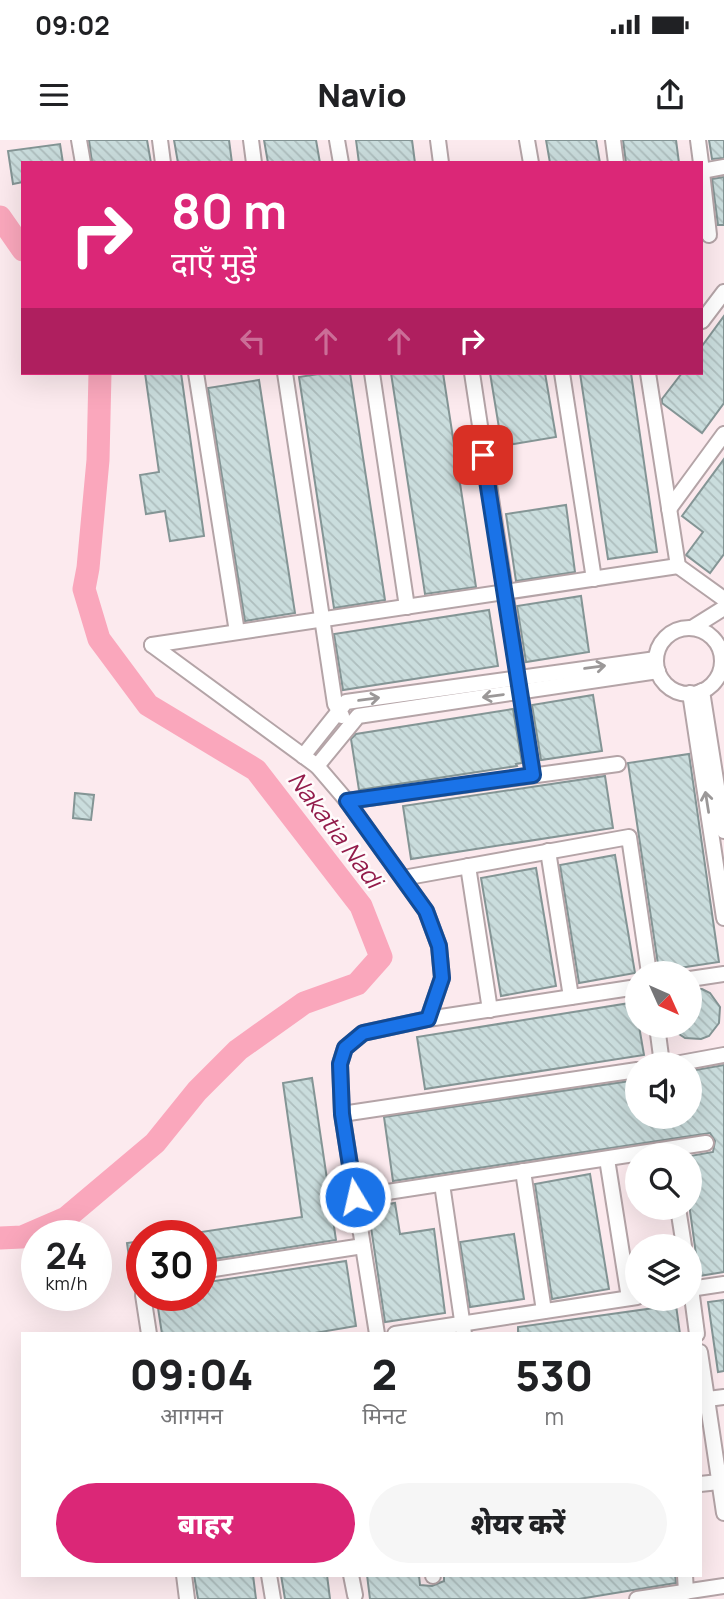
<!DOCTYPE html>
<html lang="hi">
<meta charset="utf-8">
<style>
body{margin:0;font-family:Manrope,"Noto Sans Devanagari",sans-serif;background:#f6f6f6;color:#202124;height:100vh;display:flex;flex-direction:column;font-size:26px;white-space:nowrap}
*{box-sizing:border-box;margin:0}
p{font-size:23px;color:#757577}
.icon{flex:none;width:38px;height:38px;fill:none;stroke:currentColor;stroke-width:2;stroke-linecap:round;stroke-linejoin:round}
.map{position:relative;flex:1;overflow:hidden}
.side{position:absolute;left:21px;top:1192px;width:681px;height:245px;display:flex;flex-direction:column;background:#fff;border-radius:0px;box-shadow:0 7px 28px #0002}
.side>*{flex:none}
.banner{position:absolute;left:21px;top:21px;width:682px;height:214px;border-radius:0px;box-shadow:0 7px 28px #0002;background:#db2777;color:#fff;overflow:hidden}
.needle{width:46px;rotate:135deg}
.buttons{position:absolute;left:625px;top:821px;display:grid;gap:14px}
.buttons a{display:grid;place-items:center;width:77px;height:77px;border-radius:50%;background:#fff;box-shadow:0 7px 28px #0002;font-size:35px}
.speed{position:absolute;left:21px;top:1080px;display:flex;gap:14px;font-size:35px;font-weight:700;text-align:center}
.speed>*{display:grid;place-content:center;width:91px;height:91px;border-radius:50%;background:#fff;box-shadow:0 7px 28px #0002;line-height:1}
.speed small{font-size:18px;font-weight:400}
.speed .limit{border:10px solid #d22;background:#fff;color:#111}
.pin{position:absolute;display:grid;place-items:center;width:60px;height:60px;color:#fff;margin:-30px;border-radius:14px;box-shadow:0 4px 10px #0006}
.me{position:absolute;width:77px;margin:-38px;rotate:351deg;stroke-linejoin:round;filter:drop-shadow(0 0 5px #0008)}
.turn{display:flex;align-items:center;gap:24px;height:147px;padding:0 35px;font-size:32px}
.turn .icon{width:91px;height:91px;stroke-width:2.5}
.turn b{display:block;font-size:49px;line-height:60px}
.lanes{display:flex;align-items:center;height:66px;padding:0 35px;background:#0003;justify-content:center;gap:35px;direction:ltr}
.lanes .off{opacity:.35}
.eta{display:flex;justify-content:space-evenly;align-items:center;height:119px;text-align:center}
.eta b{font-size:42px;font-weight:800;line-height:49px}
.primary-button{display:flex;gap:14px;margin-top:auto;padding:14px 35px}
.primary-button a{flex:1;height:80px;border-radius:42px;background:#db2777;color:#fff;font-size:28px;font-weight:800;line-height:80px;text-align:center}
.primary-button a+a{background:#f6f6f6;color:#202124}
.status{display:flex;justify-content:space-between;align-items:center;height:49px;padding:0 35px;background:#fff;direction:ltr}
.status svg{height:19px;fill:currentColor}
header{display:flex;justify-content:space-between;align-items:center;height:91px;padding:0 35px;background:#fff;font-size:32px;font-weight:800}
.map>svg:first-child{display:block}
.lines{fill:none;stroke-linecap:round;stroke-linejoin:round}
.river{stroke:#faa7bc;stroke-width:23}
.building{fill:url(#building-back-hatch);stroke:#849595;stroke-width:2}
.minor-casing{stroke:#b4a4a7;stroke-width:18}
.minor{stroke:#fff;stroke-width:14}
.oneway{stroke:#9b9898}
.route-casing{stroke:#114b97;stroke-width:18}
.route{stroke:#1a73e8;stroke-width:12}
.labels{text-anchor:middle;stroke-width:5;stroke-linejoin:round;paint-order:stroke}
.water-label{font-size:24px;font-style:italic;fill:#931c4b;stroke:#fffcfc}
</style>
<div class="status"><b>09:02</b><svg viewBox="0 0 49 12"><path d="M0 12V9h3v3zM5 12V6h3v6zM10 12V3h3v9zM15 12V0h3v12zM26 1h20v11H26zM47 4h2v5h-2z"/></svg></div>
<header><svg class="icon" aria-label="menu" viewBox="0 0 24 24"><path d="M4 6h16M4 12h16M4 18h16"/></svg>Navio<svg class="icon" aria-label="share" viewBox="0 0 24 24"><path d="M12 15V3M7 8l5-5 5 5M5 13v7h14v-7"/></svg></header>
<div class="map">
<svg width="724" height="1459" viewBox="0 0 724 1459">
<defs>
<pattern id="building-back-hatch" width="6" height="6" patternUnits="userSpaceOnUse" patternTransform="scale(1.75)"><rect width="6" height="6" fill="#cadddd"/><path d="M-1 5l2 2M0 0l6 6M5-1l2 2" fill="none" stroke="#aebebe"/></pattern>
</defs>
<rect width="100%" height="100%" fill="#fceaee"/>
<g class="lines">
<g class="river">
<polyline points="0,77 23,110"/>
<polyline points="0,1098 22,1097 66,1078 155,1003 197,951 238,910 304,863 357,844 381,817 361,766 256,630 148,565 99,499 84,449 88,428 98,320 100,233"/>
</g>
</g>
<g class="building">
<polygon points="89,0 147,0 151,23 92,23"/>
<polygon points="174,0 229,0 232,23 178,23"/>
<polygon points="264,0 316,0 320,23 268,23"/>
<polygon points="356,0 412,0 415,23 359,23"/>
<polygon points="546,0 596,0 600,23 550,23"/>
<polygon points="623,0 676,0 679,23 626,23"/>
<polygon points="709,0 724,0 724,18 712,19"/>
<polygon points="60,4 63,23 23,23 23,42 13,44 8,11"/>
<polygon points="724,37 724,85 718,85 712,39"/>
<polygon points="724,176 724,263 702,293 662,263 662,259 682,233 702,233 702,206"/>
<polygon points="145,233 181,233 204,396 170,401 165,371 146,374 140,335 159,332"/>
<polygon points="325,233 350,233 385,460 334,468 299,237"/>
<polygon points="391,233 443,233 476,447 425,454"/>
<polygon points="490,233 545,233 556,297 502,306"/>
<polygon points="580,233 631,233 657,412 608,419"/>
<polygon points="259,240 295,473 245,481 208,248"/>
<polygon points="724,319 724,414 710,433 686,415 703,392 682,376"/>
<polygon points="566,365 575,432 516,441 506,374"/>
<polygon points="581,456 589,512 526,522 517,466"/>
<polygon points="489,470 498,526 343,550 334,494"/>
<polygon points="593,555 602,611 541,620 532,565"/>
<polygon points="513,569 522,623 516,624 517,626 359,650 351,599 356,594"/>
<polygon points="689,614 719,822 659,831 628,623"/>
<polygon points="605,636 613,688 411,719 403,666"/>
<polygon points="75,653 94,655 91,680 73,678"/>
<polygon points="615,715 635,833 579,843 560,725"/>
<polygon points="536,728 556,846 501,856 481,738"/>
<polygon points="690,848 702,849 710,853 720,867 719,883 709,896 701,899 685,898 667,886 690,886"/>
<polygon points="636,862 637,886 639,886 644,915 425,949 417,897"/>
<polygon points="724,925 724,1132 699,1136 690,1071 690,1016 713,1012 715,1001 710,993 393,1041 384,977 637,940 637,976 690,976 690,931"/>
<polygon points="312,938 336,1100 201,1121 201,1092 302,1077 283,943"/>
<polygon points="590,1034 609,1149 552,1159 535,1044"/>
<polygon points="395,1063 400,1094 434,1089 445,1173 385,1182 368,1067"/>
<polygon points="514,1094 524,1159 470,1167 460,1102"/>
<polygon points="142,1101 142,1131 131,1132 127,1103"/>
<polygon points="346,1121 356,1186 309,1194 162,1194 156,1155 201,1155 201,1143"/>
<polygon points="724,1160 724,1231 718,1232 708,1162"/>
<polygon points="676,1165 680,1194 518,1194 518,1187"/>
<polygon points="194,1435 253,1435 256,1459 198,1459"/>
<polygon points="281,1435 327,1435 330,1459 285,1459"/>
<polygon points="367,1435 419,1435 420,1445 432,1446 444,1441 444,1435 675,1435 676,1443 579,1459 370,1459"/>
</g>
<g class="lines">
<g class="minor-casing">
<g id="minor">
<polyline points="79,0 83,23"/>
<polyline points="160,0 163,23"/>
<polyline points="251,0 254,23"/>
<polyline points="337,0 341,23"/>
<polyline points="438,0 441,23"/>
<polyline points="527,0 531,23"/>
<polyline points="613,0 616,23"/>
<polyline points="698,0 701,23"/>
<polyline points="702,31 724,27"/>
<polyline points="702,32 709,95"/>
<polyline points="702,181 724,152"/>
<polyline points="196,233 237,492"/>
<polyline points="285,233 335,564 342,576"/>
<polyline points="372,233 407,467"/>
<polyline points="472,233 533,635"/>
<polyline points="562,233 594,439"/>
<polyline points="648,233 678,426 724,459"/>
<polyline points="669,369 724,294"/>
<polyline points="692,488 724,468"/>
<circle cx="689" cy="521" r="33"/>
<polyline points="152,505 678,426"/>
<polyline points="152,505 317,626 347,661 426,771 439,806 442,838 428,879"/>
<polyline points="702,551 724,691"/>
<polyline points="690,553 724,778"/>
<polyline points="303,616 346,562 656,519"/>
<polyline points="317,626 358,576 658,531"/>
<polyline points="347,661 618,624"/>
<polyline points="548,711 571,857"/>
<polyline points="468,726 490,870"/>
<polyline points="403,738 629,697 649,833"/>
<polyline points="690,839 724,834"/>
<polyline points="657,886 662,924"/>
<polyline points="675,924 724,915"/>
<polyline points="342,974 637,930"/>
<polyline points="607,1019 629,1158"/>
<polyline points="523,1031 544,1171"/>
<polyline points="442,1044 464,1194"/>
<polyline points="355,1057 706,1003"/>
<polyline points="678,1068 684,1106"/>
<polyline points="201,1131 363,1106"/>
<polyline points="690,1141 697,1194"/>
<polyline points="690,1149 724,1144"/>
<polyline points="143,1155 149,1194"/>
<polyline points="377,1194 342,974 340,924 345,908 363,893 428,879 637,847"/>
<polyline points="395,1194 637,1157"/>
<polyline points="700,1212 724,1373"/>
<polyline points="700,1260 724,1257"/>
<polyline points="700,1344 719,1342"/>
<polyline points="184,1435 187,1459"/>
<polyline points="269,1435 273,1459"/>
<polyline points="351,1435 355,1455"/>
<polyline points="433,1435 433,1436"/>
<polyline points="685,1435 686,1452"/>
<polyline points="637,1459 724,1446"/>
</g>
</g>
<use href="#minor" class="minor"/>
</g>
<defs><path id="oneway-shaft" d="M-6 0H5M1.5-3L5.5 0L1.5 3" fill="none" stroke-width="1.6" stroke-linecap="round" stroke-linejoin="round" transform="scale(1.75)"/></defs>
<g class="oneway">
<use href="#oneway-shaft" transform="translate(595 527) rotate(-8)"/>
<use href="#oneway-shaft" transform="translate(493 556) rotate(172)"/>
<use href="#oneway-shaft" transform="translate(369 559) rotate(-8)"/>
<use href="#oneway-shaft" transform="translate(707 662) rotate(-99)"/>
</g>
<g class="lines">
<g class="route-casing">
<polyline id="route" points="355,1057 342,974 340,924 345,908 363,893 428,879 442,838 439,806 426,771 347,661 533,635 483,315"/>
</g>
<use href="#route" class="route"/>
</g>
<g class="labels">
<g class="water-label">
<text transform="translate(335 690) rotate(53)" y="8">Nakatia Nadi</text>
</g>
</g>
</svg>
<div class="buttons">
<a><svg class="needle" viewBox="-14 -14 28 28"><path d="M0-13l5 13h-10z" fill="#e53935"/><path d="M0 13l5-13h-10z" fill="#757577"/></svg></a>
<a><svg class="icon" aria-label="sound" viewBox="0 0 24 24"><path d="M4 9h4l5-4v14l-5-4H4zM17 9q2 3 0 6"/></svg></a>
<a><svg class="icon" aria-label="search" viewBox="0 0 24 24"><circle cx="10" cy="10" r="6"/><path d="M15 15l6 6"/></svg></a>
<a><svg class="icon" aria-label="layers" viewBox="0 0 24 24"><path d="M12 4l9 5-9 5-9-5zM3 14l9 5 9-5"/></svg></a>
</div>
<div class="speed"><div>24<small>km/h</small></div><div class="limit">30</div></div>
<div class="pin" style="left:483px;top:315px;background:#d93025"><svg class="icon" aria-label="arrive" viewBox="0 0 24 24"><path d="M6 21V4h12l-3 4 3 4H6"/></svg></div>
<svg class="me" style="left:355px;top:1057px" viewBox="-20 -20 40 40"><circle r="17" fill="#1a73e8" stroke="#fff" stroke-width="3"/><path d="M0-11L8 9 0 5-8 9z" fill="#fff"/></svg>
<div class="banner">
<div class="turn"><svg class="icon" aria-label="right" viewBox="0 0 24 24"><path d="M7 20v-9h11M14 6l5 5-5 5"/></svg><div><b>80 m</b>दाएँ मुड़ें</div></div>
<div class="lanes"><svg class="icon off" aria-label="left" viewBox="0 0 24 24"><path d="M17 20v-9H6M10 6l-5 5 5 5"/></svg><svg class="icon off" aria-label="ahead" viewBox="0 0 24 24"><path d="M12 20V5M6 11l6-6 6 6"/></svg><svg class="icon off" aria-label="ahead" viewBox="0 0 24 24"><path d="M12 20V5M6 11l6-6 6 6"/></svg><svg class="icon" aria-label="right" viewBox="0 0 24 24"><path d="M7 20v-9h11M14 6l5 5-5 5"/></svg></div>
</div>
<section class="side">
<div class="eta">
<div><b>09:04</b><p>आगमन</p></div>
<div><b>2</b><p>मिनट</p></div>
<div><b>530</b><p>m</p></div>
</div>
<div class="primary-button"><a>बाहर</a><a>शेयर करें</a></div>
</section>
</div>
